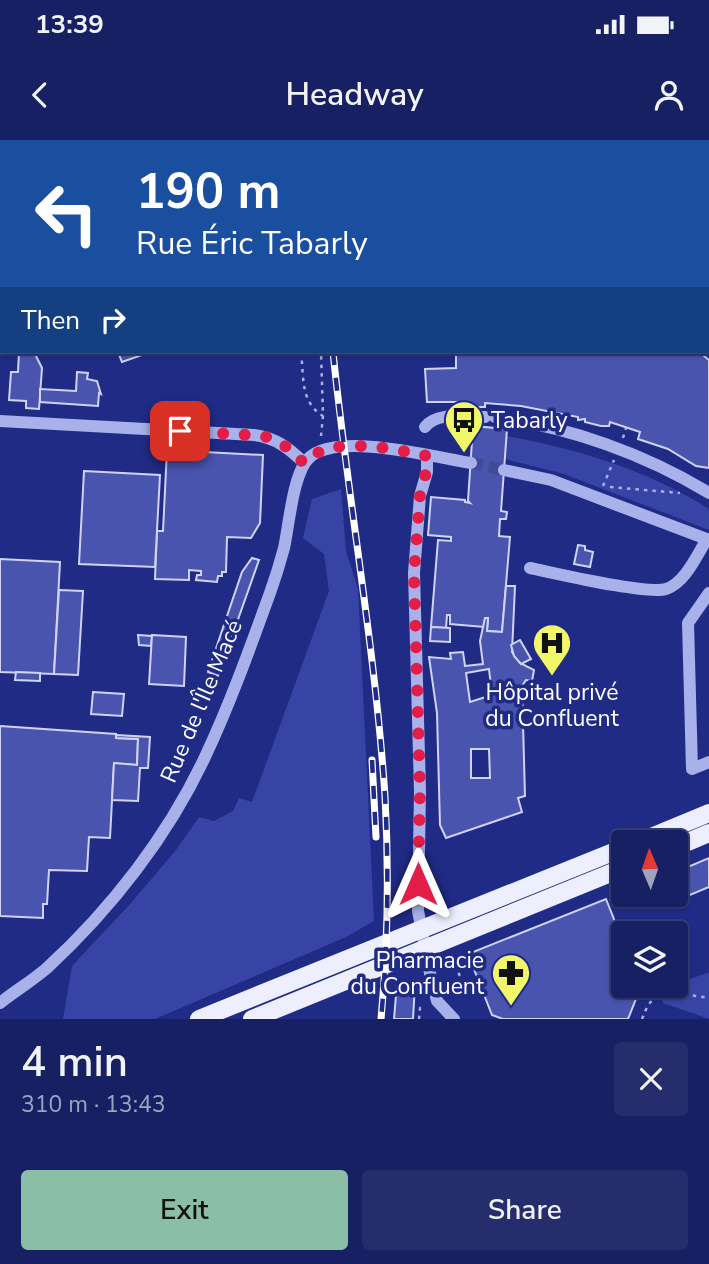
<!DOCTYPE html>
<meta charset="utf-8">
<style>
body{margin:0;font-family:"Nunito Sans",sans-serif;background:#252d6d;color:#f1f3f6;height:100vh;display:flex;flex-direction:column;font-size:26px;white-space:nowrap}
*{box-sizing:border-box;margin:0}
p{font-size:23px;color:#9fa3bf}
.icon{flex:none;width:38px;height:38px;fill:none;stroke:currentColor;stroke-width:2;stroke-linecap:round;stroke-linejoin:round}
.map{position:relative;height:879px;overflow:hidden}
.side{display:flex;flex-direction:column;background:#182064;flex:1}
.side>*{flex:none}
.hud{position:absolute;left:0px;top:0px;width:710px;height:214px;box-shadow:0 2px 5px #0004,0 0 0 2px #363e78;background:#1a4fa0;color:#fff;overflow:hidden}
.needle{width:46px;rotate:358deg}
.buttons{position:absolute;left:611px;top:690px;display:grid;gap:14px}
.buttons a{display:grid;place-items:center;width:77px;height:77px;border-radius:7px;background:#182064;box-shadow:0 2px 5px #0004,0 0 0 2px #363e78;font-size:35px}
.pin{position:absolute;display:grid;place-items:center;width:60px;height:60px;color:#fff;margin:-30px;border-radius:14px;box-shadow:0 4px 10px #0006}
.me{position:absolute;width:77px;margin:-38px;rotate:0deg;stroke-linejoin:round;filter:drop-shadow(0 0 5px #0008)}
.turn{display:flex;align-items:center;gap:24px;height:147px;padding:0 21px;font-size:32px}
.turn .icon{width:91px;height:91px;stroke-width:2.5}
.turn b{display:block;font-size:49px;line-height:60px}
.then{display:flex;align-items:center;height:66px;padding:0 21px;background:#0003;gap:14px;font-size:26px}
.round{display:grid;place-items:center;flex:none;width:74px;height:74px;border-radius:7px;background:#252d6d}
.summary{display:flex;align-items:center;justify-content:space-between;height:119px;padding:0 21px}
h1{font-size:42px;font-weight:600;line-height:52px}
.cta{display:flex;gap:14px;margin-top:auto;padding:14px 21px}
.cta a{flex:1;height:80px;border-radius:7px;background:#8abfa5;color:#111;font-size:28px;font-weight:600;line-height:80px;text-align:center}
.cta a+a{background:#252d6d;color:#f1f3f6}
.status{display:flex;justify-content:space-between;align-items:center;height:49px;padding:0 35px;background:#182064;direction:ltr}
.status svg{height:19px;fill:currentColor}
header{display:flex;justify-content:space-between;align-items:center;height:91px;padding:0 21px;background:#182064;font-size:32px;font-weight:600}
.map>svg:first-child{display:block}
.green{fill:#3744a5}
.building{fill:#4954ae;stroke:#ced3f7;stroke-width:2;fill-rule:evenodd}
.lines{fill:none;stroke-linecap:round;stroke-linejoin:round}
.minor-tunnel{stroke:#414b98;stroke-width:12;stroke-dasharray:12 6;stroke-linecap:butt}
.path{stroke:#a9b1ea;stroke-width:2.5;stroke-dasharray:3.5 5;stroke-linecap:butt}
.minor{stroke:#a9b1ea;stroke-width:12}
.major{stroke:#edeefe;stroke-width:18}
.rail-casing{stroke:#fff;stroke-width:7}
.rail{stroke:#202b86;stroke-width:4.5;stroke-dasharray:13;stroke-linecap:butt}
.route{stroke:#e11d48;stroke-width:12;stroke-dasharray:0 21.6}
.labels{text-anchor:middle;stroke-width:7;stroke-linejoin:round;paint-order:stroke}
.poi-label{font-size:23px;fill:#fff;stroke:#202b86;text-anchor:start}
.street-label{font-size:23px;fill:#fff;stroke:#202b86}
</style>
<div class="status"><b>13:39</b><svg viewBox="0 0 49 12"><path d="M0 12V9h3v3zM5 12V6h3v6zM10 12V3h3v9zM15 12V0h3v12zM26 1h20v11H26zM47 4h2v5h-2z"/></svg></div>
<header><svg class="icon" aria-label="back" viewBox="0 0 24 24"><path d="M15 5l-7 7 7 7"/></svg>Headway<svg class="icon" aria-label="person" viewBox="0 0 24 24"><circle cx="12" cy="8" r="4"/><path d="M4 21q1-7 8-7t8 7"/></svg></header>
<div class="map">
<svg width="709" height="879" viewBox="0 0 709 879">
<rect width="100%" height="100%" fill="#202b86"/>
<g class="green">
<path d="M507,296C578,309 648,330 709,369V390L564,334L505,319Z"/>
<polygon points="341,349 346,411 358,449 374,781 346,797 155,879 63,879 72,826 131,763 176,710 199,677 214,681 233,671 239,658 252,662 329,451 324,414 303,398 312,359"/>
<polygon points="709,832 709,879 663,863 654,845 675,845"/>
</g>
<g class="building">
<polygon points="19,212 34,212 42,228 39,269 26,268 26,261 9,260 11,232 18,232"/>
<polygon points="118,212 144,212 145,214 122,222"/>
<polygon points="456,212 706,212 704,216 709,220 709,328 696,326 668,309 638,299 640,292 610,282 609,286 601,286 585,282 585,279 578,280 578,277 521,266 485,263 485,267 476,267 468,264 468,262 427,262 425,229 456,228"/>
<polygon points="77,232 88,233 87,239 97,241 101,254 99,253 98,266 40,262 40,249 76,251"/>
<polygon points="473,286 507,289 501,371 507,372 506,379 500,379 499,396 510,397 502,492 487,491 488,478 485,478 484,487 450,484 450,475 447,475 446,488 431,487 438,400 451,401 451,397 428,395 431,357 465,360 465,362 470,363 468,361"/>
<polygon points="167,310 263,315 260,383 251,398 227,397 226,432 222,432 222,436 218,436 217,442 196,440 197,435 201,435 201,431 189,430 189,440 155,439 157,391 163,391"/>
<polygon points="84,331 160,335 155,427 79,424"/>
<polygon points="578,405 585,406 585,410 593,412 590,427 574,424"/>
<polygon points="252,418 259,420 218,536 208,532 242,432"/>
<polygon points="0,419 60,422 54,534 0,532"/>
<path d="M506,446H515L512,512L520,523L534,530L532,541L526,540L522,546L525,656L518,658L522,672L446,698L440,685L437,573L429,517L451,519L450,513L463,512L465,526L483,524L480,501L485,478H488L487,491L502,492ZM489,529L492,555L470,562L466,533ZM471,609H489L490,638H471Z"/>
<polygon points="59,450 83,451 78,535 54,534"/>
<polygon points="431,487 450,488 450,502 430,501"/>
<polygon points="138,495 152,496 151,506 139,505"/>
<polygon points="152,495 186,497 184,546 149,544"/>
<polygon points="520,500 531,519 521,524 514,516 511,505"/>
<polygon points="16,532 40,533 40,541 15,540"/>
<polygon points="93,552 124,554 122,576 91,574"/>
<polygon points="0,586 116,594 116,598 138,599 137,625 114,623 110,698 89,697 87,731 49,730 47,764 43,764 43,778 0,776"/>
<polygon points="116,595 150,597 148,628 140,628 138,661 112,660 114,623 137,625 138,599 116,598"/>
<polygon points="709,718 709,747 666,765 662,754 676,754 676,732"/>
<polygon points="606,759 623,802 623,845 654,845 655,848 638,854 628,879 503,879 492,875 468,814"/>
<polygon points="397,844 415,845 413,879 394,879"/>
</g>
<g class="lines">
<polyline class="minor-tunnel" points="471,323 504,330"/>
<g class="path">
<polyline points="311,0 311,2"/>
<polyline points="561,0 571,2"/>
<polyline points="670,0 672,2"/>
<polyline points="274,2 279,1"/>
<polyline points="544,2 546,0"/>
<polyline points="0,3 2,3"/>
<path d="M301,212C304,237 300,262 323,276"/>
<polyline points="321,296 323,276 321,212"/>
<polyline points="623,298 626,288"/>
<polyline points="603,346 614,320"/>
<polyline points="610,347 680,353"/>
<polyline points="450,854 461,849 462,842 451,813"/>
<polyline points="419,879 420,868 425,866"/>
<polyline points="642,879 647,867 659,850 709,858"/>
</g>
<g class="minor">
<path d="M495,277C569,287 645,314 709,353"/>
<path d="M0,281L254,295C276,298 289,308 304,323"/>
<path d="M425,287C437,271 467,277 485,277"/>
<polyline points="427,316 427,332 420,356 414,433 420,651 418,771 431,838 437,861 454,879"/>
<polyline points="504,330 551,340 709,400"/>
<path d="M530,428C555,433 647,455 666,449C685,443 697,415 707,399"/>
<polyline points="709,453 688,483 692,629 709,622"/>
<path d="M0,863C15,851 32,841 47,828C111,769 168,696 205,617C230,564 250,508 270,453C275,439 280,423 284,408C289,386 293,331 310,317C340,292 433,317 471,323"/>
</g>
<g class="major">
<polyline points="639,702 709,673"/>
<polyline points="676,707 709,693"/>
<polyline points="199,879 623,708"/>
<polyline points="252,879 623,728"/>
</g>
<g class="rail-casing">
<g id="rail">
<polyline points="322,0 322,2"/>
<path d="M333,212C348,360 375,507 385,656C389,730 388,805 381,879"/>
<polyline points="372,620 376,697"/>
</g>
</g>
<use href="#rail" class="rail"/>
</g>
<g class="lines">
<path class="route" d="M180,291L264,296L283,304L304,323C329,294 394,309 427,316L426,332L420,356L414,433L420,651L418,744"/>
</g>
<defs>
<g id="bus-pin" transform="scale(2.0125)"><path d="M0 17L-7.5 6A9.5 9.5 0 1 1 7.5 6Z" fill="#f2f76a" stroke="#202b86"/><path d="M-5-6H5V4H4V6H2V4H-2V6H-4V4H-5ZM-3.5-4V0h7V-4ZM-3.5 1.2v1.5H-2V1.2ZM2 1.2v1.5H3.5V1.2Z" fill="#111"/></g>
<g id="hospital-pin" transform="scale(2.0125)"><path d="M0 17L-7.5 6A9.5 9.5 0 1 1 7.5 6Z" fill="#f2f76a" stroke="#202b86"/><path d="M-5-5h3v3.5h4V-5h3V5h-3V1.5h-4V5h-3Z" fill="#111"/></g>
<g id="pharmacy-pin" transform="scale(2.0125)"><path d="M0 17L-7.5 6A9.5 9.5 0 1 1 7.5 6Z" fill="#f2f76a" stroke="#202b86"/><path d="M-2-6h4v4h4v4h-4v4h-4v-4h-4v-4h4Z" fill="#111"/></g>
</defs>
<g fill-rule="evenodd">
<use href="#bus-pin" x="464" y="280"/>
<use href="#hospital-pin" x="552" y="503"/>
<use href="#pharmacy-pin" x="511" y="833"/>
</g>
<g class="labels">
<g class="poi-label">
<text x="491" y="288">Tabarly</text>
<text x="552" y="560" text-anchor="middle">Hôpital privé<tspan x="552" dy="26">du Confluent</tspan></text>
<text x="484" y="828" text-anchor="end">Pharmacie<tspan x="484" dy="26">du Confluent</tspan></text>
</g>
<g class="street-label">
<text transform="translate(201 561) rotate(-67)" y="8">Rue de l'Île Macé</text>
</g>
</g>
</svg>
<div class="buttons">
<a><svg class="needle" viewBox="-14 -14 28 28"><path d="M0-13l5 13h-10z" fill="#e53935"/><path d="M0 13l5-13h-10z" fill="#9fa3bf"/></svg></a>
<a><svg class="icon" aria-label="layers" viewBox="0 0 24 24"><path d="M12 4l9 5-9 5-9-5zM3 14l9 5 9-5"/></svg></a>
</div>
<div class="pin" style="left:180px;top:291px;background:#d93025"><svg class="icon" aria-label="arrive" viewBox="0 0 24 24"><path d="M6 21V4h12l-3 4 3 4H6"/></svg></div>
<svg class="me" style="left:418px;top:744px" viewBox="-20 -20 40 40"><path d="M0-17L14 15 0 8-14 15z" fill="#e11d48" stroke="#fff" stroke-width="4"/></svg>
<div class="hud">
<div class="turn"><svg class="icon" aria-label="left" viewBox="0 0 24 24"><path d="M17 20v-9H6M10 6l-5 5 5 5"/></svg><div><b>190 m</b>Rue Éric Tabarly</div></div>
<div class="then">Then<svg class="icon" aria-label="right" viewBox="0 0 24 24"><path d="M7 20v-9h11M14 6l5 5-5 5"/></svg></div>
</div>
</div>
<section class="side">
<div class="summary"><div><h1>4 min</h1><p>310 m · 13:43</p></div><a class="round"><svg class="icon" aria-label="close" viewBox="0 0 24 24"><path d="M6 6l12 12M18 6L6 18"/></svg></a></div>
<div class="cta"><a>Exit</a><a>Share</a></div>
</section>
